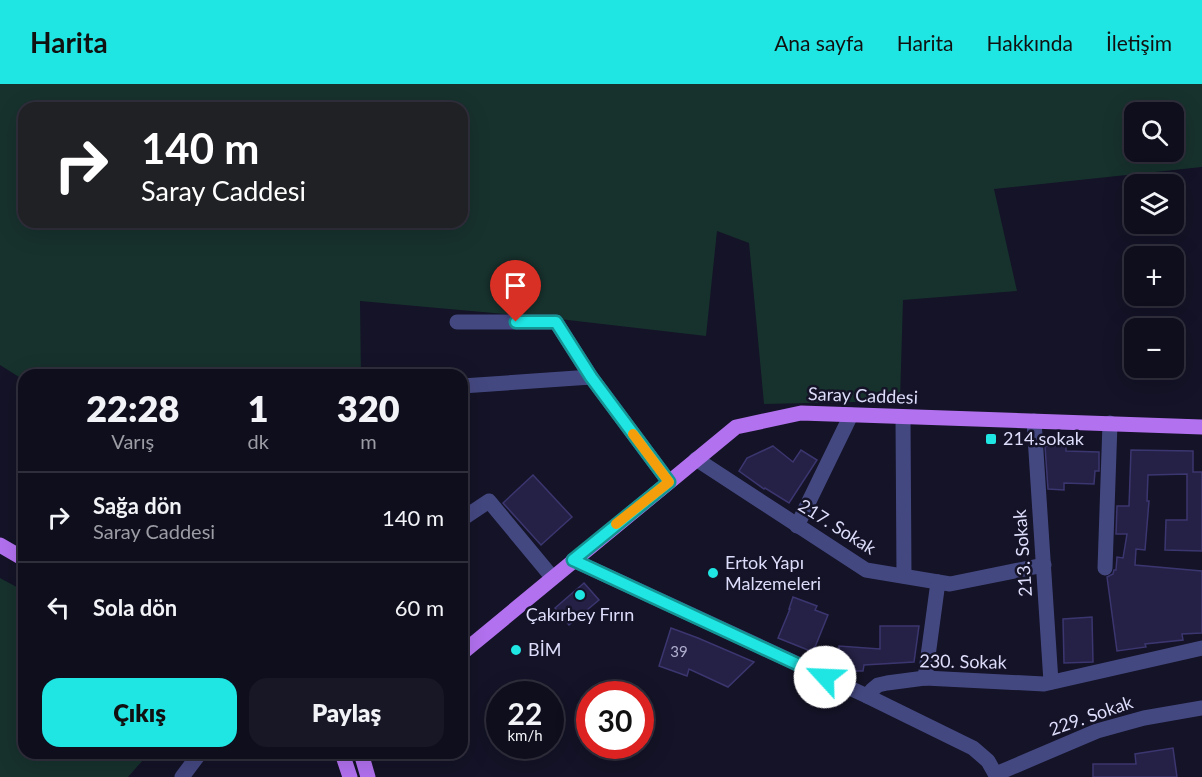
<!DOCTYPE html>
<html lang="tr">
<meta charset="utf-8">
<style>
body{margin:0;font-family:Lato,sans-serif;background:#181726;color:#f1f3f6;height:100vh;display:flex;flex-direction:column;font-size:22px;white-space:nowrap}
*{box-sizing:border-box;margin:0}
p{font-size:20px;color:#9b9ca4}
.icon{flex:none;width:33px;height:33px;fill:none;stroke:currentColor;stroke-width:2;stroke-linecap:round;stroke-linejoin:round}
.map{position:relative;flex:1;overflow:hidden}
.sheet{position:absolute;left:18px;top:285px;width:450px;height:390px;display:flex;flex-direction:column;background:#0f0e1d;border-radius:18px;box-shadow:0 6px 24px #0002,0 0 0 2px #2f2e3b}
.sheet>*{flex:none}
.top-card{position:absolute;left:18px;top:18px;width:450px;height:126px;border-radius:18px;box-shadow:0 6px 24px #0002,0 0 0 2px #2f2e3b;background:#202124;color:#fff;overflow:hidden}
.tools{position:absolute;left:1124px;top:18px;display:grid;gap:12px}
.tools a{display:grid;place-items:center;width:60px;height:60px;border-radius:12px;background:#0f0e1d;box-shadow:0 6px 24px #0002,0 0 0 2px #2f2e3b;font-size:30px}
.speed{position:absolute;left:486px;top:597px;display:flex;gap:12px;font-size:30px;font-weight:700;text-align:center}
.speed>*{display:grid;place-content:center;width:78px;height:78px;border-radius:50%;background:#0f0e1d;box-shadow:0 6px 24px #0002,0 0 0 2px #2f2e3b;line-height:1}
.speed small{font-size:15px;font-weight:400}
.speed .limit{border:9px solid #d22;background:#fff;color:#111}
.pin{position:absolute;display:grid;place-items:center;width:51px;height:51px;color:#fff;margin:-62px -26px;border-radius:50% 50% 50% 0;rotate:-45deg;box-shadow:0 0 6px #0007}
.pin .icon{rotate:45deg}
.me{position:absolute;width:66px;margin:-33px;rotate:295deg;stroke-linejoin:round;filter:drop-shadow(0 0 4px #0008)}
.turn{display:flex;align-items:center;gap:21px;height:126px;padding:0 24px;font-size:27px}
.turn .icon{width:78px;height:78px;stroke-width:2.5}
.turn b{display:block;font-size:42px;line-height:51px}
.eta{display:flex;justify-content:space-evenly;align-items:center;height:102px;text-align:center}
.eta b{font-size:36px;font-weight:800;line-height:42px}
.cta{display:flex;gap:12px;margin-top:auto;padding:12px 24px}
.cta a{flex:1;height:69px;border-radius:18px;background:#1fe5e3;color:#111;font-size:24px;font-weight:800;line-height:69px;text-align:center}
.cta a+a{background:#181726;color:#f1f3f6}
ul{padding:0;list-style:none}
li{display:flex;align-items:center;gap:18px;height:90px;padding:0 24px;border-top:2px solid #2f2e3b}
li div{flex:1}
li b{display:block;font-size:22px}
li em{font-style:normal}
header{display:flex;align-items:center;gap:36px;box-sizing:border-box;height:84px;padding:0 30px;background:#1fe5e3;color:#111}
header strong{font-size:28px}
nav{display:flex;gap:33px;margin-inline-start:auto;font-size:21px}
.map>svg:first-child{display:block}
.green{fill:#17312d;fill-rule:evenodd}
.building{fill:#252146;stroke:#3b366f;stroke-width:1.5}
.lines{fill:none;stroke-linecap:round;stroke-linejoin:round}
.minor{stroke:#444881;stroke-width:15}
.major{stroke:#b271ef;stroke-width:15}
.route-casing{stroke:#149594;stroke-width:15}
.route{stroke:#1fe5e3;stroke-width:10}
.slow{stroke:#f59e0b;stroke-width:10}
.poi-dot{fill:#1fe5e3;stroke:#141327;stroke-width:2}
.labels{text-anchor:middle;stroke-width:5;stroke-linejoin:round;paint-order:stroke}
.number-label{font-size:15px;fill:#afaece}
.street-label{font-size:18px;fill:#ddddfb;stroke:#141327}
.poi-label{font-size:18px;fill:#ddddfb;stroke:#141327;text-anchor:start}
</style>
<header>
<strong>Harita</strong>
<nav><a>Ana sayfa</a><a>Harita</a><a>Hakkında</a><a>İletişim</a></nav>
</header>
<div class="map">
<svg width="1202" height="693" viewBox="0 0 1202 693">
<rect width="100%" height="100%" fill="#141327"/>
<g class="green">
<path d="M0,0H1202V83L994,105L1017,207L903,216L900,317L764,320L749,159L717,147L706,252L559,235L360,217L361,291H24V293H19L0,281ZM24,24H462V138H24ZM1134,28H1173V68H1134Z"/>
<polygon points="0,494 24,507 24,669 149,669 128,693 0,693"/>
</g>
<g class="building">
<polygon points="773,362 793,378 801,366 817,376 789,419 765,404 764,405 739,387 747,374"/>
<polygon points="1045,362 1066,362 1066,367 1099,368 1099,387 1095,387 1094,400 1064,399 1064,406 1048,405"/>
<polygon points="1131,366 1193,367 1193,388 1202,388 1202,467 1165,466 1166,436 1187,436 1187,390 1148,391 1147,417 1149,417 1145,466 1136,465 1135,481 1202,487 1202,549 1182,550 1183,556 1145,560 1146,563 1117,567 1107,493 1113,490 1114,486 1116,486 1117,473 1123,474 1127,450 1116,450 1117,422 1129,422"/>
<polygon points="533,391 572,433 541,461 503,419"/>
<polygon points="584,499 599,516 569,541 555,524"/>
<polygon points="793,513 817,522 815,526 828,531 813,568 778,554 790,525 789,525"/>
<polygon points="1092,533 1093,578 1064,579 1063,535"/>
<polygon points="880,542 919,542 914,578 864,581 863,587 839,587 839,562 880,565"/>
<polygon points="671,544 698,554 754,578 728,603 689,585 687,592 659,582"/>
<polygon points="1173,664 1177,693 1093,693 1093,680 1136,680 1135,670"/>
</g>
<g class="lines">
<g class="minor">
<polyline points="457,238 556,238 591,293"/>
<polyline points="462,302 591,293 669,398"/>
<polyline points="903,333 904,492"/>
<polyline points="1034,337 1051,598"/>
<polyline points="696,375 866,486 950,500 1044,481"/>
<polyline points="462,435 489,417 552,493"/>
<polyline points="797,442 851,331"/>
<polyline points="573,476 867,612 872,606 878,601 887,599 925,594 1044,600 1202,564"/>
<polyline points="1105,484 1110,339"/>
<polyline points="925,594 938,498"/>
<polyline points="867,612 973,664 988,677 997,693"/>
<polyline points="996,690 1097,647 1144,634 1202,624"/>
<polyline points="182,693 200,669"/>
</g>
<g class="major">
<polyline points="0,461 24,475"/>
<polyline points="462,569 736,343 801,329 1202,343"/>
<polyline points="342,669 350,693"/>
<polyline points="361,669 368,693"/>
</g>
</g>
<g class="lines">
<g class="route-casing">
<polyline id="route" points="516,238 556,238 591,293 669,398 573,476 825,593"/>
</g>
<use href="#route" class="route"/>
<polyline class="slow" points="616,440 669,398 633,350"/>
</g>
<g class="poi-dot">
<rect x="985" y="349" width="12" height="12" rx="3"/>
<circle cx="713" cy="489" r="6"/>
<circle cx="580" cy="511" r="6"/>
<circle cx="516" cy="566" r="6"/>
</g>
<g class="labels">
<g class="number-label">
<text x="679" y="573">39</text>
</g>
<g class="street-label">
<text transform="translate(863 312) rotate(2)" y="6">Saray Caddesi</text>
<text transform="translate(837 443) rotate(32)" y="6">217. Sokak</text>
<text transform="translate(1023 469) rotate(-94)" y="6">213. Sokak</text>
<text transform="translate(963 578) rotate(1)" y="6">230. Sokak</text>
<text transform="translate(1091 632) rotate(-19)" y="6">229. Sokak</text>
</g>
<g class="poi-label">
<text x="1003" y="361">214.sokak</text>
<text x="725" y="485">Ertok Yapı<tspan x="725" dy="21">Malzemeleri</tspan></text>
<text x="580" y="537" text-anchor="middle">Çakırbey Fırın</text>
<text x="528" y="572">BİM</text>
</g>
</g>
</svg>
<div class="tools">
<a><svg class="icon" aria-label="search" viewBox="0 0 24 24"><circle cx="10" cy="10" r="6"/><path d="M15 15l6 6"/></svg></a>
<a><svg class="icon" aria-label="layers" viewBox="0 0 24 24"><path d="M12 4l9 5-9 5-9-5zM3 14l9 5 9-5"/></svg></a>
<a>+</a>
<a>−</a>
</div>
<div class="speed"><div>22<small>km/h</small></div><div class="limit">30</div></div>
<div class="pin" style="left:516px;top:238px;background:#d93025"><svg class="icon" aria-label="arrive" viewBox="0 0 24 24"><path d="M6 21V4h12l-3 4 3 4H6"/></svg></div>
<svg class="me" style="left:825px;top:593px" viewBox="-20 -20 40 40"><circle r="19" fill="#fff"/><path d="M0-13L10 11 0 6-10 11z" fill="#1fe5e3"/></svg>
<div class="top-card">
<div class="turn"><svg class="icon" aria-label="right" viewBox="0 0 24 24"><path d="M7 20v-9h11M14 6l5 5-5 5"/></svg><div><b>140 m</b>Saray Caddesi</div></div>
</div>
<section class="sheet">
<div class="eta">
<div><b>22:28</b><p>Varış</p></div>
<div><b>1</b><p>dk</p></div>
<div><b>320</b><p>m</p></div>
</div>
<ul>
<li><svg class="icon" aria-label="right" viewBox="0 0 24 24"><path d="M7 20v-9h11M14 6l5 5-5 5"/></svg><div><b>Sağa dön</b><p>Saray Caddesi</p></div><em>140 m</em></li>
<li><svg class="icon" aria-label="left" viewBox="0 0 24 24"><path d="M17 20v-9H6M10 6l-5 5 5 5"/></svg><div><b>Sola dön</b></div><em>60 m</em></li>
</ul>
<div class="cta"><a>Çıkış</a><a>Paylaş</a></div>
</section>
</div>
